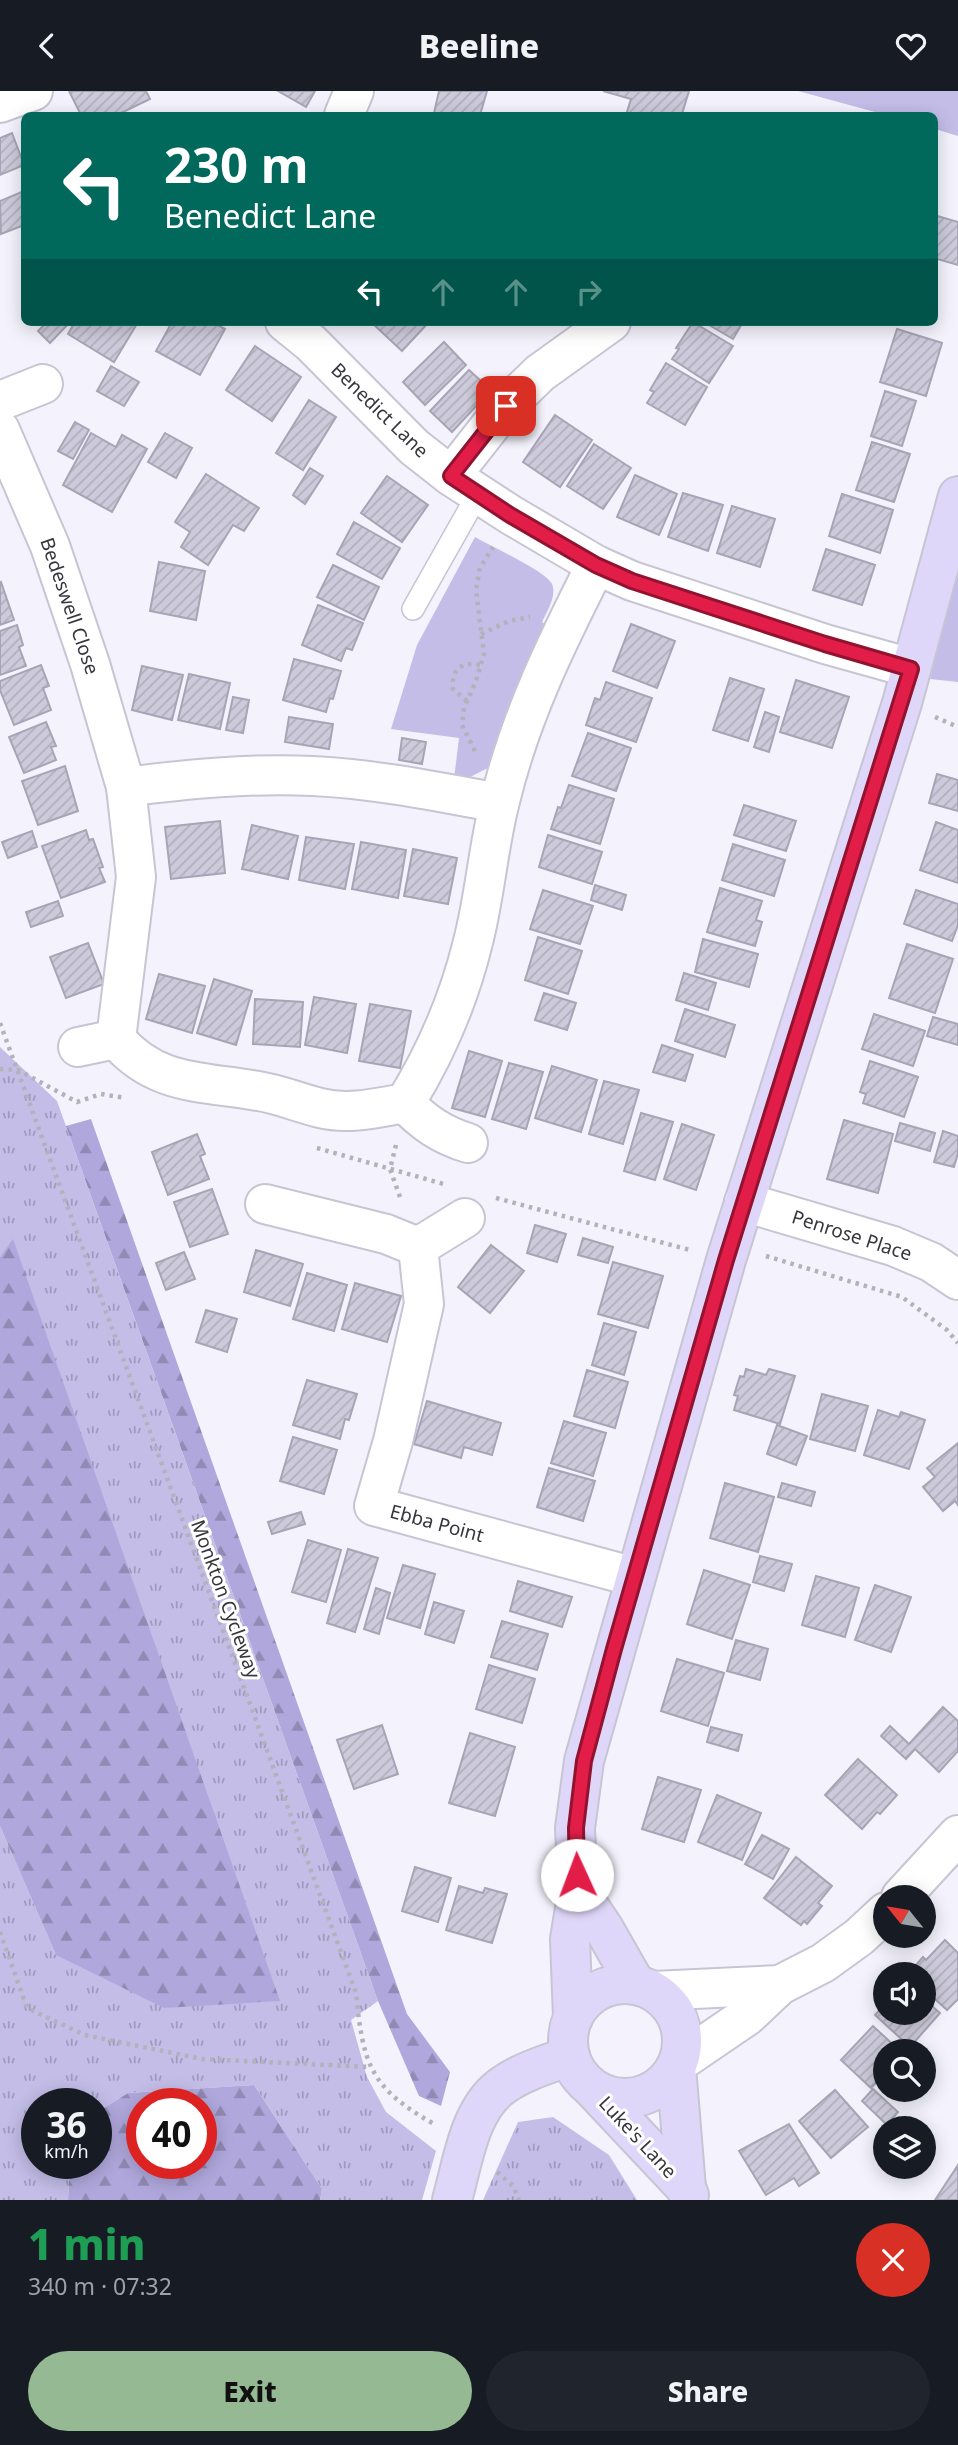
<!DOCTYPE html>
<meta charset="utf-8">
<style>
body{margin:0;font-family:"Noto Sans",sans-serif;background:#20242c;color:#f1f3f6;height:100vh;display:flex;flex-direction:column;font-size:26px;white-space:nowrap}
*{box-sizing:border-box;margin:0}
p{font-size:23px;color:#9ea1a6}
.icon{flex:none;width:38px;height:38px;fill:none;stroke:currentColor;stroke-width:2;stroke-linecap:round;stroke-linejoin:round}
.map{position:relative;height:2109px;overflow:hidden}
.panel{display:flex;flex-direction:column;background:#171b24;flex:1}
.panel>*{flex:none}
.guide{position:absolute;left:21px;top:21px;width:917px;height:214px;border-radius:10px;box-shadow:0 4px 18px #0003;background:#00695c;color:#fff;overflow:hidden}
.needle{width:46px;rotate:300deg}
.fabs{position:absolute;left:873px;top:1794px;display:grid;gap:14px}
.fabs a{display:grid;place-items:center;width:63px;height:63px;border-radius:50%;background:#171b24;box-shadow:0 4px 18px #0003;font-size:35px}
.speed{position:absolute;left:21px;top:1997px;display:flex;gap:14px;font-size:35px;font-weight:700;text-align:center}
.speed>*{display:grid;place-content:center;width:91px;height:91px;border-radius:50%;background:#171b24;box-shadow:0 4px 18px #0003;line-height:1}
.speed small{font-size:18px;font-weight:400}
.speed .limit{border:10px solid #d22;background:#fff;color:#111}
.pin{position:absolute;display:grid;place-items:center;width:60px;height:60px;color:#fff;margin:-30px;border-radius:14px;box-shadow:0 4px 10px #0006}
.me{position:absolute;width:77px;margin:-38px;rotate:358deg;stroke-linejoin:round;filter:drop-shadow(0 0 5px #0008)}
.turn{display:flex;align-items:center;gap:24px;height:147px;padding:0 28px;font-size:32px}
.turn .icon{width:91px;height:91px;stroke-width:2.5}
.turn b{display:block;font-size:49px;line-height:60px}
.lanes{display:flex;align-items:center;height:66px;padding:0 28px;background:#0003;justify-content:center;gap:35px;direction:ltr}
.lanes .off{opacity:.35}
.round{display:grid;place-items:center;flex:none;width:74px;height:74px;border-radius:37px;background:#20242c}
.summary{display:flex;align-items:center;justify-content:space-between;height:119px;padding:0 28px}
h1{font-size:42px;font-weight:800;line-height:52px;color:#1e9e55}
.primary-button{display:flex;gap:14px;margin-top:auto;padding:14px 28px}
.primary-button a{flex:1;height:80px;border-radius:42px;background:#94b993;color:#111;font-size:28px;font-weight:800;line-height:80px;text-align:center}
.primary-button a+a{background:#20242c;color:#f1f3f6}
header{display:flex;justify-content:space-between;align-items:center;height:91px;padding:0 28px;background:#171b24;font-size:32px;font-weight:800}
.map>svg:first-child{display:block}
.grass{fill:url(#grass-tufts)}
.forest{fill:url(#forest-firs);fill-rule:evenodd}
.park{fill:#c3bde8}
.building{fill:url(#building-hatch);stroke:#a7a5b5;stroke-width:2}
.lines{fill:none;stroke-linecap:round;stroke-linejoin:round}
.lane-casing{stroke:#c7c5d4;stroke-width:24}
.street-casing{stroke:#c7c5d4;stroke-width:42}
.secondary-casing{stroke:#c7c5d4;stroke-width:42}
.path{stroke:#b2b2ba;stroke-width:4.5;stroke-dasharray:3.5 5;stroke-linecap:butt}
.lane{stroke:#fff;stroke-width:21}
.street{stroke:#fff;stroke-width:38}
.secondary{stroke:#dfd7f9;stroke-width:38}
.route-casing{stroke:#92132f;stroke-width:18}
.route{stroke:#e11d48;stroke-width:12}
.labels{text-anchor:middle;stroke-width:6;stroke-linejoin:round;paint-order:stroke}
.street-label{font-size:19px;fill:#35353b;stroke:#fff}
</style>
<header><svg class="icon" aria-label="back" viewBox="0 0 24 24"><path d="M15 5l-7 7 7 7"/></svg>Beeline<svg class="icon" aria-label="heart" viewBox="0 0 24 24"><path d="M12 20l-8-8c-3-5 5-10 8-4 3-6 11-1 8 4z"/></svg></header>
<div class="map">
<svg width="958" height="2109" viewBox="0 0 958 2109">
<defs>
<pattern id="grass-tufts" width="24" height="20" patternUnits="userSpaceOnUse" patternTransform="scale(1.75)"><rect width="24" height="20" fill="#c3bde8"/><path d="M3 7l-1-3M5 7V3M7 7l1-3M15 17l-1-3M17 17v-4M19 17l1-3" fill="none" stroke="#9f9abd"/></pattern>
<pattern id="forest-firs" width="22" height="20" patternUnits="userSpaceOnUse" patternTransform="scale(1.75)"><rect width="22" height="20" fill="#b0a8dc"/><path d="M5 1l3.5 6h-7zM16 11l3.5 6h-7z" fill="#908ab4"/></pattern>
<pattern id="building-hatch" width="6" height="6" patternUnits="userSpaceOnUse" patternTransform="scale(1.75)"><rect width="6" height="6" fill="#cdcbdb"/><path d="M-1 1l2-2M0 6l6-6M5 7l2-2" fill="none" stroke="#b1afbd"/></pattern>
</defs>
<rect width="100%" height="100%" fill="#f4f3fd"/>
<g class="grass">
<polygon points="0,956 57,1010 378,1910 351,1929 367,1986 386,2021 436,2060 422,2109 320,2109 322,2098 254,1994 128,2002 96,2022 96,2012 37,2012 37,2072 70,2072 68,2109 0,2109 0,1735 56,1864 13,1149 0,1166"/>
<polygon points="553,2026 609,2064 637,2109 483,2109 518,2031"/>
</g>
<g class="forest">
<polygon points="91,1028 407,1923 450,1981 441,2015 419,2005 378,1910 66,1035"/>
<polygon points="13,1148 280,1910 164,1917 56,1864 0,1735 0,1166"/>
<path d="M254,1994L322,2098L320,2109H68L70,2072H96V2022L128,2002ZM142,2012H201V2072H142Z"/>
</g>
<g class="park">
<polygon points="798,0 958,0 958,45 935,38 934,24 886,24"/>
<path d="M475,446C490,455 546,480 552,493C557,505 547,520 542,531L549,536L498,672L464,689L454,688L459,647L391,638L417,554Z"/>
<polygon points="958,473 958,591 930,588"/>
</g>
<g class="building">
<polygon points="69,0 146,0 150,8 117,24 81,24"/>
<polygon points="278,0 315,0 306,16"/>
<polygon points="439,0 487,0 480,24 443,24 434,22"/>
<polygon points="603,0 689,0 682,23 685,24 626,24 631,8"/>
<polygon points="12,42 24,74 0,84 0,47"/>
<polygon points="24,100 24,134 1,143 0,110"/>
<polygon points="934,124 958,131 958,174 934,167"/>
<polygon points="47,231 70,231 50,252 38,240"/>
<polygon points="75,231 138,231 114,271 68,243"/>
<polygon points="172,231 212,231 225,238 200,284 156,260"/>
<polygon points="371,231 429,231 402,260"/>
<polygon points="693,231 733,255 709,292 672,268 679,258 676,257"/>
<polygon points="704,231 743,231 733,248"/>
<polygon points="897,238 942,252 926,305 880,291"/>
<polygon points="444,251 466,274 425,314 403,291"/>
<polygon points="255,255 301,286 272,330 226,299"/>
<polygon points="666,272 707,296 685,334 647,312 654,301 650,299"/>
<polygon points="111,275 139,291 124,315 97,300"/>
<polygon points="469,279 491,299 452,341 430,320"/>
<polygon points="885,300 916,310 902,355 871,345"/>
<polygon points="309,309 336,326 303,379 276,362"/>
<polygon points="555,324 592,349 560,396 523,371"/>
<polygon points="75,331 89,339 73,368 58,360"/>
<polygon points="91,342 116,356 122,344 147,358 112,421 63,394"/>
<polygon points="165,342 192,357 176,387 148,371"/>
<polygon points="872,351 910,363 894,411 856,399"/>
<polygon points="594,353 631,377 603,418 567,395"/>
<polygon points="310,377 323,385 305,413 293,404"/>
<polygon points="206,383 259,417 244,440 233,434 208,474 181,456 190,441 175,431"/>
<polygon points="635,384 677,403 659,444 617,426"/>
<polygon points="387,385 428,414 402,451 361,422"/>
<polygon points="683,402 723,414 708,460 668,446"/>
<polygon points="842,403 893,419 880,462 829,445"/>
<polygon points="732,415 775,428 760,476 717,462"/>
<polygon points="354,431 400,457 382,488 337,463"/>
<polygon points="826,458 875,474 862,514 813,499"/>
<polygon points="159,471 205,480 196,529 150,520"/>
<polygon points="333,474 379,496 364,529 317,506"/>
<polygon points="1,491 14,529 0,534 0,492"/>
<polygon points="318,514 363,532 352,559 346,557 341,570 302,554"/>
<polygon points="631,533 675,550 657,597 613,580"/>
<polygon points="17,534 23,554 19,556 26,575 0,584 0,540"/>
<polygon points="294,568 341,580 333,608 330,607 326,621 283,609"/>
<polygon points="41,574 49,595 43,597 51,619 14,634 0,599 0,590"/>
<polygon points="142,575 183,584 172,629 132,619"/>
<polygon points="189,583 230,592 220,638 178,629"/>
<polygon points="730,587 764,598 748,650 713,639"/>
<polygon points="796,589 849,606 832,657 780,641"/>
<polygon points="606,591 652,607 636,651 586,634 595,607 600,609"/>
<polygon points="233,606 249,609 243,642 226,639"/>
<polygon points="765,621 779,626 769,661 754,656"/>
<polygon points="289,626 333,633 329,658 285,651"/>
<polygon points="46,631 56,655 51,656 56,669 24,682 9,646"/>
<polygon points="588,642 631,657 616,700 572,685"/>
<polygon points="402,647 426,651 422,673 399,669"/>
<polygon points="65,675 78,720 38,734 22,690"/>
<polygon points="937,683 958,689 958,720 929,712"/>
<polygon points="569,694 614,708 600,753 551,738 558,716 561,717"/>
<polygon points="744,714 796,730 786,760 734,744"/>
<polygon points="220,730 225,782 171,788 165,736"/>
<polygon points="936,731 958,739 958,792 920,779"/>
<polygon points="252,734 298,745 288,788 242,778"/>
<polygon points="86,739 89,749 93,748 103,776 99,777 105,791 61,807 42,755"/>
<polygon points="32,740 37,756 8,767 2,751"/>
<polygon points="548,744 602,761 592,793 539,776"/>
<polygon points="306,746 354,753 345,798 299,789"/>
<polygon points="361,751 406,759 398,807 352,798"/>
<polygon points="733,753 785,769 774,805 722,789"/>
<polygon points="413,758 457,767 448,813 404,805"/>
<polygon points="595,794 626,804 622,819 591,809"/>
<polygon points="720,797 762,810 756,829 762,831 755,855 707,841"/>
<polygon points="543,799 593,815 580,853 530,838"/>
<polygon points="916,799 958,813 958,834 952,850 904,833"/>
<polygon points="58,810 63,825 31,836 26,821"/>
<polygon points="538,846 582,860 568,903 525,889"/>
<polygon points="703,848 758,863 749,896 695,881"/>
<polygon points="88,852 104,893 66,907 50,866"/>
<polygon points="907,853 953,868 935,922 889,907"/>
<polygon points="684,882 716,892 708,919 676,909"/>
<polygon points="159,883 205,895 192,942 146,928"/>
<polygon points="214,888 252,900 236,954 197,942"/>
<polygon points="544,902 576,912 567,939 535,929"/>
<polygon points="314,906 356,913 347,962 305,954"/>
<polygon points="255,908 303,911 300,956 253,953"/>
<polygon points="370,913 411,920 400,977 359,970"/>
<polygon points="685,918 735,934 725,966 675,950"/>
<polygon points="874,923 925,940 913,975 862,958"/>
<polygon points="933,926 958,933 958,954 927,945"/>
<polygon points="662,954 693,964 685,990 653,981"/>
<polygon points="469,960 502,970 485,1026 452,1017"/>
<polygon points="870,970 918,986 904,1026 863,1012 866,1003 860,1001"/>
<polygon points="509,972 543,981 526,1038 492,1028"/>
<polygon points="552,975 597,989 581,1041 535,1027"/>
<polygon points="604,990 639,999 623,1053 589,1043"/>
<polygon points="641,1022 673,1031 655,1089 624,1080"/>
<polygon points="844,1029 893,1043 878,1102 827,1088"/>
<polygon points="900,1032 935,1042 930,1060 895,1050"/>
<polygon points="682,1033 714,1044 696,1099 664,1088"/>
<polygon points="943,1040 958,1045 958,1062 954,1076 934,1071"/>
<polygon points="197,1043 205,1063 200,1065 209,1088 168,1104 152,1061"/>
<polygon points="212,1098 228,1143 190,1156 174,1111"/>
<polygon points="535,1134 566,1143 557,1171 527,1162"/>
<polygon points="583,1147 613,1156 608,1172 578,1164"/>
<polygon points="491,1154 524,1180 490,1222 458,1196"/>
<polygon points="256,1159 303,1173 290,1215 244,1201"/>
<polygon points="184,1161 195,1188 166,1199 156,1172"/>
<polygon points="613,1171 663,1185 648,1237 598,1223"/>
<polygon points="307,1182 347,1194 334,1240 293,1228"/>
<polygon points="355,1192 401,1205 387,1251 342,1238"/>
<polygon points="206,1219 237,1228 227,1261 196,1251"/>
<polygon points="604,1232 636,1241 624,1284 592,1274"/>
<polygon points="746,1278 766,1284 769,1278 795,1285 780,1333 734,1319 738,1305 734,1304 740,1285 744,1286"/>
<polygon points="587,1279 628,1291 615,1337 574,1325"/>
<polygon points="307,1289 357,1303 349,1329 345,1328 340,1348 293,1334"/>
<polygon points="822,1303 868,1315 855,1360 810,1348"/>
<polygon points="427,1310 501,1332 492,1364 464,1356 461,1367 414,1353"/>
<polygon points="878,1319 899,1326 901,1321 925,1329 909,1378 864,1364"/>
<polygon points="564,1330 606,1342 593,1385 551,1372"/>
<polygon points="777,1334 807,1345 796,1374 767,1363"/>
<polygon points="293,1346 337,1359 324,1403 280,1390"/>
<polygon points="958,1352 958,1414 955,1410 943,1420 923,1396 935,1386 927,1377"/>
<polygon points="549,1377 595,1390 583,1430 537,1416"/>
<polygon points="725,1392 774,1406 758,1461 710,1447"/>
<polygon points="782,1392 815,1401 811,1415 778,1406"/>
<polygon points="301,1421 305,1433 272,1443 268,1431"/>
<polygon points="308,1449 341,1459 326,1511 292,1501"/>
<polygon points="348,1458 378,1467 355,1541 327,1532"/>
<polygon points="760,1465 792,1473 784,1500 753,1491"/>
<polygon points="403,1474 435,1483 420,1537 387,1527"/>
<polygon points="704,1479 750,1494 732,1548 687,1533"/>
<polygon points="816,1485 859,1497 845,1546 802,1534"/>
<polygon points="518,1490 572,1506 562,1536 510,1520"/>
<polygon points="875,1494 911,1506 891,1561 855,1549"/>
<polygon points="376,1497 390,1502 379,1543 364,1538"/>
<polygon points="434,1511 464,1520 454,1552 425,1543"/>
<polygon points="502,1530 548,1543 537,1579 491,1566"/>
<polygon points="736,1549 768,1558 760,1589 727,1580"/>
<polygon points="677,1568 724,1582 708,1635 661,1620"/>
<polygon points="489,1574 535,1588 522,1632 476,1618"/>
<polygon points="943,1616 958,1630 958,1660 939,1681 915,1658 906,1668 881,1645 890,1635 909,1653"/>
<polygon points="382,1634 398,1683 354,1698 337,1649"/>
<polygon points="711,1636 742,1644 738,1660 707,1651"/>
<polygon points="470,1642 515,1656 495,1725 449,1712"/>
<polygon points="858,1668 897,1704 880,1723 877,1721 862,1738 825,1704"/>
<polygon points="658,1686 701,1699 684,1751 642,1738"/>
<polygon points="717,1704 761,1722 742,1769 698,1751"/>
<polygon points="762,1744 789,1758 773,1788 745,1773"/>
<polygon points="796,1766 832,1795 818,1812 822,1815 807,1833 804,1830 801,1834 764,1807"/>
<polygon points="415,1776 451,1787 438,1831 402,1820"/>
<polygon points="459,1795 483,1802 485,1797 507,1803 492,1852 446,1839"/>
<polygon points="945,1849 958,1862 958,1908 947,1919 924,1898 924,1883 908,1883 923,1866 926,1869"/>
<polygon points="924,1908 940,1922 910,1956 875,1924 886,1912 886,1922 924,1922"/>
<polygon points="873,1935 900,1960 886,1960 886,1981 871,1997 841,1969"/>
<polygon points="873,1998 898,2021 887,2034 862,2010"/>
<polygon points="835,1999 868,2036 831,2067 799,2030"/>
<polygon points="789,2033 819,2082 799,2095 794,2087 766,2104 739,2060"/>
<polygon points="958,2074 958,2109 935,2109"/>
</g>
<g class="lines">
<g class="lane-casing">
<polyline id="lane" points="413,518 478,403"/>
</g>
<g class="street-casing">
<g id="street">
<polyline points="0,12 33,0"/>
<polyline points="344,24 354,0"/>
<polyline points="285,231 311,252 414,356 451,385 511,424 596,474 632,490 825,553 911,577"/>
<polyline points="0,310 43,293"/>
<polyline points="0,339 50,455 90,573 126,696 136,786 116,948"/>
<polyline points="451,385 506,315 540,282 611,231"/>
<path d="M126,696C188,688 250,682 313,685C376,688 438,701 499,712"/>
<path d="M78,956L116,948C156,995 202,990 258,1000C279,1003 299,1012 320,1017C348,1024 377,1017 405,1012C436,962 459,908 473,851C485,805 488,756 500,710C520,626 557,551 596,474"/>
<path d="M405,1012C424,1032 442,1044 468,1052"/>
<polyline points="744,1111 893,1155 931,1171 958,1189"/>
<polyline points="265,1113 386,1143 418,1156 424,1213 393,1350 374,1415 635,1486"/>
<polyline points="418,1156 465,1127"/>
<polyline points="901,1806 958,1744"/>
<polyline points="653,1900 780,1894"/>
<polyline points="678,1972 747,1925 780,1894 823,1872 859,1846 886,1821"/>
</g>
</g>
<g class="secondary-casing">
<g id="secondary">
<polyline points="578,1799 604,1838 636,1894"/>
<circle cx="625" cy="1950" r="57"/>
<polyline points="573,1927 570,1848 578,1799 575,1737 584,1670 726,1169 902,612 958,405"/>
<polyline points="676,1976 686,2097 689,2104"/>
<polyline points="592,1997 686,2097"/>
<path d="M452,2109C463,2071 469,2016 505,1993C524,1980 548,1973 570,1965"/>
</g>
</g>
<g class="path">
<polyline points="481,543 509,530 530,526"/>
<path d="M467,610L453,598C451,578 462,570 480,574"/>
<polyline points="935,626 958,636"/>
<polyline points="475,660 462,634 464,617 476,590 484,563 476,499 480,477 493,456"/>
<path d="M0,932L356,1902C363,1973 370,1997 434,2033"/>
<polyline points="0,978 18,979 77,1011 101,1003 126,1007"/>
<polyline points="396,1054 390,1078 401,1109"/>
<polyline points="317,1057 447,1094"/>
<polyline points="496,1107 690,1159"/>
<polyline points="766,1165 902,1206 947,1239 958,1252"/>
<polyline points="0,1841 27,1917 85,1944 202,1968 370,1976"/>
<polyline points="497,2081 513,2095 519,2109"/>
</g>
<use href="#lane" class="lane"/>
<use href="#street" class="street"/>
<use href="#secondary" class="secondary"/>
</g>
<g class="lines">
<g class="route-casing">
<polyline id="route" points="506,315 451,385 510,424 596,474 632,490 825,553 911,578 726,1169 614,1558 584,1670 576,1737 577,1784"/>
</g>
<use href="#route" class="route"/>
</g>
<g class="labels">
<g class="street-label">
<text transform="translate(380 319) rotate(44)" y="7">Benedict Lane</text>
<text transform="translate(70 515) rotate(71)" y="7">Bedeswell Close</text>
<text transform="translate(852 1144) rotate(18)" y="7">Penrose Place</text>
<text transform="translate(437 1432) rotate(15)" y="7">Ebba Point</text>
<text transform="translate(226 1508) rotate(70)" y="7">Monkton Cycleway</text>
<text transform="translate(638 2046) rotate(47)" y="7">Luke's Lane</text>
</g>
</g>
</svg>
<div class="fabs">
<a><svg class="needle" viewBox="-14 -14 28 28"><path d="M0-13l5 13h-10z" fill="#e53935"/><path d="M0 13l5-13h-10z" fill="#9ea1a6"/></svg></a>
<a><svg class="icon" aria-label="sound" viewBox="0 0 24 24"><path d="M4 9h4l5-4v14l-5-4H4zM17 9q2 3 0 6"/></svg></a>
<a><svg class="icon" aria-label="search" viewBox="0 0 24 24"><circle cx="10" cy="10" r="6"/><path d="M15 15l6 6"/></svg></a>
<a><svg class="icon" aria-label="layers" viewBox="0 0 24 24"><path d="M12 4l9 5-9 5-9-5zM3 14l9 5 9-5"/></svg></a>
</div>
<div class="speed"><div>36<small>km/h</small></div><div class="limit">40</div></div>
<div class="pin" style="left:506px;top:315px;background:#d93025"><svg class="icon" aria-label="arrive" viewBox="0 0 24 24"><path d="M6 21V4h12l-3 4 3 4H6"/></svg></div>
<svg class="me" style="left:577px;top:1784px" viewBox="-20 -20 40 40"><circle r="19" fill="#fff"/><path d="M0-13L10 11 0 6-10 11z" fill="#e11d48"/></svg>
<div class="guide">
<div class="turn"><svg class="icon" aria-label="left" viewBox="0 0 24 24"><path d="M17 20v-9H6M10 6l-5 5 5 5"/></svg><div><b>230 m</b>Benedict Lane</div></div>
<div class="lanes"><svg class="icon" aria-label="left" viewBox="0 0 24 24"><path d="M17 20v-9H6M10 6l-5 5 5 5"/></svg><svg class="icon off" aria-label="ahead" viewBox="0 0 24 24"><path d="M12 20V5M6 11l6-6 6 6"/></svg><svg class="icon off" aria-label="ahead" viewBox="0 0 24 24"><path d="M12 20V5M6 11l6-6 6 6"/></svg><svg class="icon off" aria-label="right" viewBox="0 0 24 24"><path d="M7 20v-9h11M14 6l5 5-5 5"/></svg></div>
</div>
</div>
<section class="panel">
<div class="summary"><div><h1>1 min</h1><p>340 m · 07:32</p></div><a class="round" style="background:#d93025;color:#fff"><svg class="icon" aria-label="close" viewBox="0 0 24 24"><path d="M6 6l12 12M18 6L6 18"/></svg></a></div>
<div class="primary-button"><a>Exit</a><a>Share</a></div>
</section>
